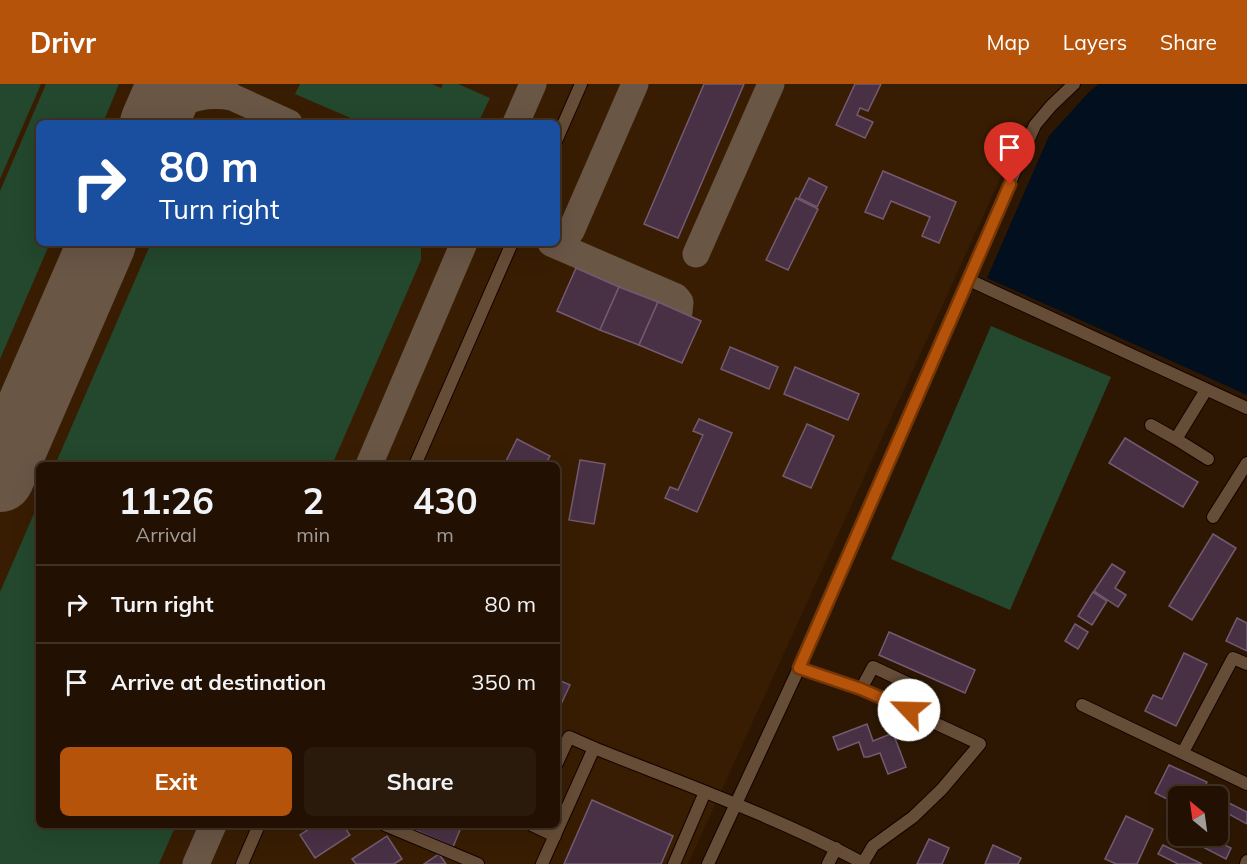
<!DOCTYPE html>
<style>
body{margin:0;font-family:Mulish,sans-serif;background:#2a1a0c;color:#f1f3f6;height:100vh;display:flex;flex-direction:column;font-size:22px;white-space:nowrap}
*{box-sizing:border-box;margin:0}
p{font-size:20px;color:#a29d99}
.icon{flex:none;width:33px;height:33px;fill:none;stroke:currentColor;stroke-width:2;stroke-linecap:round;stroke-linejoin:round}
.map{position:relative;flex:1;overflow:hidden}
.panel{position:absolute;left:36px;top:378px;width:524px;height:366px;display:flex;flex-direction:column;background:#221102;border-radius:9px;box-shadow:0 6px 24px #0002,0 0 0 2px #3f3124}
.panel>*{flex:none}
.top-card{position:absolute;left:36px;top:36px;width:524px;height:126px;border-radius:9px;box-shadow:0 6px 24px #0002,0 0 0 2px #3f3124;background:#1a4fa0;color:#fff;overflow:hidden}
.needle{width:39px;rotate:331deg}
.fabs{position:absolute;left:1168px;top:702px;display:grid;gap:12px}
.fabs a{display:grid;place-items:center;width:60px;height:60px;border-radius:9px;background:#221102;box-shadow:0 6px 24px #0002,0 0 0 2px #3f3124;font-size:30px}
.pin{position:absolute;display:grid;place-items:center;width:51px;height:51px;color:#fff;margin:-62px -26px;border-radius:50% 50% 50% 0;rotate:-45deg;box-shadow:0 0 6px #0007}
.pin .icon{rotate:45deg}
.me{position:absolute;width:66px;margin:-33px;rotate:294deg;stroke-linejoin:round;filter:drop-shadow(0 0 4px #0008)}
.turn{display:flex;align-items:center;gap:21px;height:126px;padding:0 24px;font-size:27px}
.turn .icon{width:78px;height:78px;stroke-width:2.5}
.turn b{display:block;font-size:42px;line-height:51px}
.eta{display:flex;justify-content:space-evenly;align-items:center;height:102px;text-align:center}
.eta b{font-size:36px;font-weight:700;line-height:42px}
.primary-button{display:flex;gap:12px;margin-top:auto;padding:12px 24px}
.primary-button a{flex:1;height:69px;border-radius:9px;background:#b45309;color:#fff;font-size:24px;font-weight:700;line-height:69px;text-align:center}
.primary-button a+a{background:#2a1a0c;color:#f1f3f6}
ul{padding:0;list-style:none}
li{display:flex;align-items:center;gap:18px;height:78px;padding:0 24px;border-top:2px solid #3f3124}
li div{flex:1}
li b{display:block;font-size:22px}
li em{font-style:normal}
header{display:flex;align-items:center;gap:36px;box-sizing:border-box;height:84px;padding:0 30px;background:#b45309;color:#fff}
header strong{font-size:28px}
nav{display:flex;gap:33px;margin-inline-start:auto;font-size:21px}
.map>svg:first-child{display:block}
.built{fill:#381d02;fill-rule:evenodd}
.green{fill:#23482d}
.water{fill:#010f1e}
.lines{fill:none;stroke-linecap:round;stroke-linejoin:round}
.taxiway{stroke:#6a5645;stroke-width:27}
.runway{stroke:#6a5645;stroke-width:68}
.building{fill:#493145;stroke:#745a70;stroke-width:1.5}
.minor-casing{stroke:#140300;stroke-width:14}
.minor{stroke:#664d37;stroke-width:12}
.route-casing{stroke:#753606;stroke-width:15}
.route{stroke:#b45309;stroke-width:10}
</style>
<header>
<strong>Drivr</strong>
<nav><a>Map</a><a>Layers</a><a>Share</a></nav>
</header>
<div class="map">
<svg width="1247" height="780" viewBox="0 0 1247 780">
<rect width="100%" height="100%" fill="#2d1703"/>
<path class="built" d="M0,0H1066L1025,40L688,780H0ZM39,39H556V159H39ZM39,381H556V741H39Z"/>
<g class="green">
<polygon points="0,0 41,0 0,95"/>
<polygon points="46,0 119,0 103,39 39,39 39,159 50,159 0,275 0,107"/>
<polygon points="300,0 432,0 441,4 443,0 458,0 490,14 478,39 362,39 295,10"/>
<polygon points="151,159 421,159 421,176 332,381 55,381"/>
<polygon points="991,242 1111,293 1010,526 891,475"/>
<polygon points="39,418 39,741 176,741 159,780 0,780 0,508"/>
</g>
<polygon class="water" points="1099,0 1247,0 1247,311 987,194 1049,52 1089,8"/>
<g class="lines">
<g class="taxiway">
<polyline points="148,0 153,17 151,39"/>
<polyline points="219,2 232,13 289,39"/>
<path d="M156,39C176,16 202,8 232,13"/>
<polyline points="516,39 533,0"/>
<polyline points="556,158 566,154 571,147 635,0"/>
<polyline points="551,159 676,213 680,218 679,228"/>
<polyline points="696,170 771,0"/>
<polyline points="369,381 464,159"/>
<polyline points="196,780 213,741"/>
</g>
<g class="runway">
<polyline points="154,39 171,0"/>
<polyline points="0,394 102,159"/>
</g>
</g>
<g class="building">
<polygon points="704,0 744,0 678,154 644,140"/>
<polygon points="855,0 881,0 868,27 860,24 857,31 873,38 865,54 836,41"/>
<polygon points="883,87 956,118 939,159 922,152 930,133 891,117 883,135 865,128"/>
<polygon points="809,94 827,103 817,123 799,114"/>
<polygon points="796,114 818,125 788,186 766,176"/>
<polygon points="576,184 619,203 600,246 557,227"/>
<polygon points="619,203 658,218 639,261 600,246"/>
<polygon points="658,218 701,237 682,279 639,261"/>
<polygon points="730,263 778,283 769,305 721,285"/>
<polygon points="795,283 859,310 848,336 784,310"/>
<polygon points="699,335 732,349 697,428 665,414 670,403 678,406 703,351 693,347"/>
<polygon points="807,340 834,352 811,404 783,392"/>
<polygon points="1125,354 1198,398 1183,423 1109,379"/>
<polygon points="517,355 550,372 545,381 504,381"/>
<polygon points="580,376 605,380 594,440 569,436"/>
<polygon points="1213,450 1236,464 1192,536 1169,522"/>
<polygon points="1112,480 1125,488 1115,504 1126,511 1118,523 1094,507"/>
<polygon points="1093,508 1107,517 1092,541 1078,532"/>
<polygon points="1237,534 1247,539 1247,567 1226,557"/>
<polygon points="1075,540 1088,548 1078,565 1065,557"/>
<polygon points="889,548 975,586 965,609 879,571"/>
<polygon points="1184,569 1207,580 1176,642 1145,627 1153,611 1162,615"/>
<polygon points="556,595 570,601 556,631"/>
<polygon points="867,640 873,657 893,649 906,683 888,690 880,669 868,673 864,673 859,658 838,666 833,653"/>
<polygon points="1169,681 1207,698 1200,712 1179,712 1179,721 1155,709"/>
<polygon points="592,716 673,752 661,780 564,780"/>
<polygon points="1229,719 1247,728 1247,740 1225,728"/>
<polygon points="1126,732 1153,745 1137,780 1116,780 1105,775"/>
<polygon points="315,741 343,741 350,751 315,774 300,751"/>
<polygon points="404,741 462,741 453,763"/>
<polygon points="387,752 402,775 394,780 356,780 352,775"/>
<polygon points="1201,752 1207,752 1231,764 1226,775 1197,760"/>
<polygon points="929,755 949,764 942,780 917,780"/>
<polygon points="993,761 1021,774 1018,780 985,780"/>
<polygon points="1163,761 1202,780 1178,780 1158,770"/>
<polygon points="439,770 446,780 424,780"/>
</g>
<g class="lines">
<g class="minor-casing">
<g id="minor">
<polyline points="556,57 581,0"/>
<polyline points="969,196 1247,324"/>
<polyline points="1151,341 1176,355 1206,306"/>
<polyline points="1176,355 1208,375"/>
<polyline points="415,381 512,159"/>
<polyline points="1213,433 1247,379"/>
<polyline points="861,605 873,583 920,605 909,626"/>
<polyline points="1082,621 1247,700"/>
<polyline points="1183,668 1233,574 1247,580"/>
<polyline points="556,681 569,653 594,664"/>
<polyline points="385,741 478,780"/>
<polyline points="532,741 555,752"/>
<polyline points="242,780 259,741"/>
<path d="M542,780L594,664C684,700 777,733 863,779L873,762L913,733L942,705L980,660L861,605L799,584"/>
<polyline points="674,780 705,708"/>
<polyline points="708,780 799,584 1035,41 1051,22 1074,0"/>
<polyline points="828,780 836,764"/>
<polyline points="1246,780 1247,777"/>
</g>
</g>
<use href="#minor" class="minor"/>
</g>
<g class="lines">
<g class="route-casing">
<polyline id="route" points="909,626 861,605 799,584 1010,100"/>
</g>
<use href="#route" class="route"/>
</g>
</svg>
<div class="fabs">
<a><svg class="needle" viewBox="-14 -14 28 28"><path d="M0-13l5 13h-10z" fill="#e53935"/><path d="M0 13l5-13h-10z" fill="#a29d99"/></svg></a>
</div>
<div class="pin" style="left:1010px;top:100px;background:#d93025"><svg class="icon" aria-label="arrive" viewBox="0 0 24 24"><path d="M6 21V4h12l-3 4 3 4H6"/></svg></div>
<svg class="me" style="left:909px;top:626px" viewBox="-20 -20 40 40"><circle r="19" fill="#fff"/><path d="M0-13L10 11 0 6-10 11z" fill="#b45309"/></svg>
<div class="top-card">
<div class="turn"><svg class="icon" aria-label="right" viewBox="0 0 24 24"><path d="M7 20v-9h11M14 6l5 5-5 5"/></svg><div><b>80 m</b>Turn right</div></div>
</div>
<section class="panel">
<div class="eta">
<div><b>11:26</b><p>Arrival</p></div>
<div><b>2</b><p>min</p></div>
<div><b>430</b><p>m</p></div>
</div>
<ul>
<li><svg class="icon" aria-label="right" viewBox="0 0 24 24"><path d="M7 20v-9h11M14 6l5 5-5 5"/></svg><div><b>Turn right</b></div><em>80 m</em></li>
<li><svg class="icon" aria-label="arrive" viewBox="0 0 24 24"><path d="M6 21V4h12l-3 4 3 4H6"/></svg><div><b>Arrive at destination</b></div><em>350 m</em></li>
</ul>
<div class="primary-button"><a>Exit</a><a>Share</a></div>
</section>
</div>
